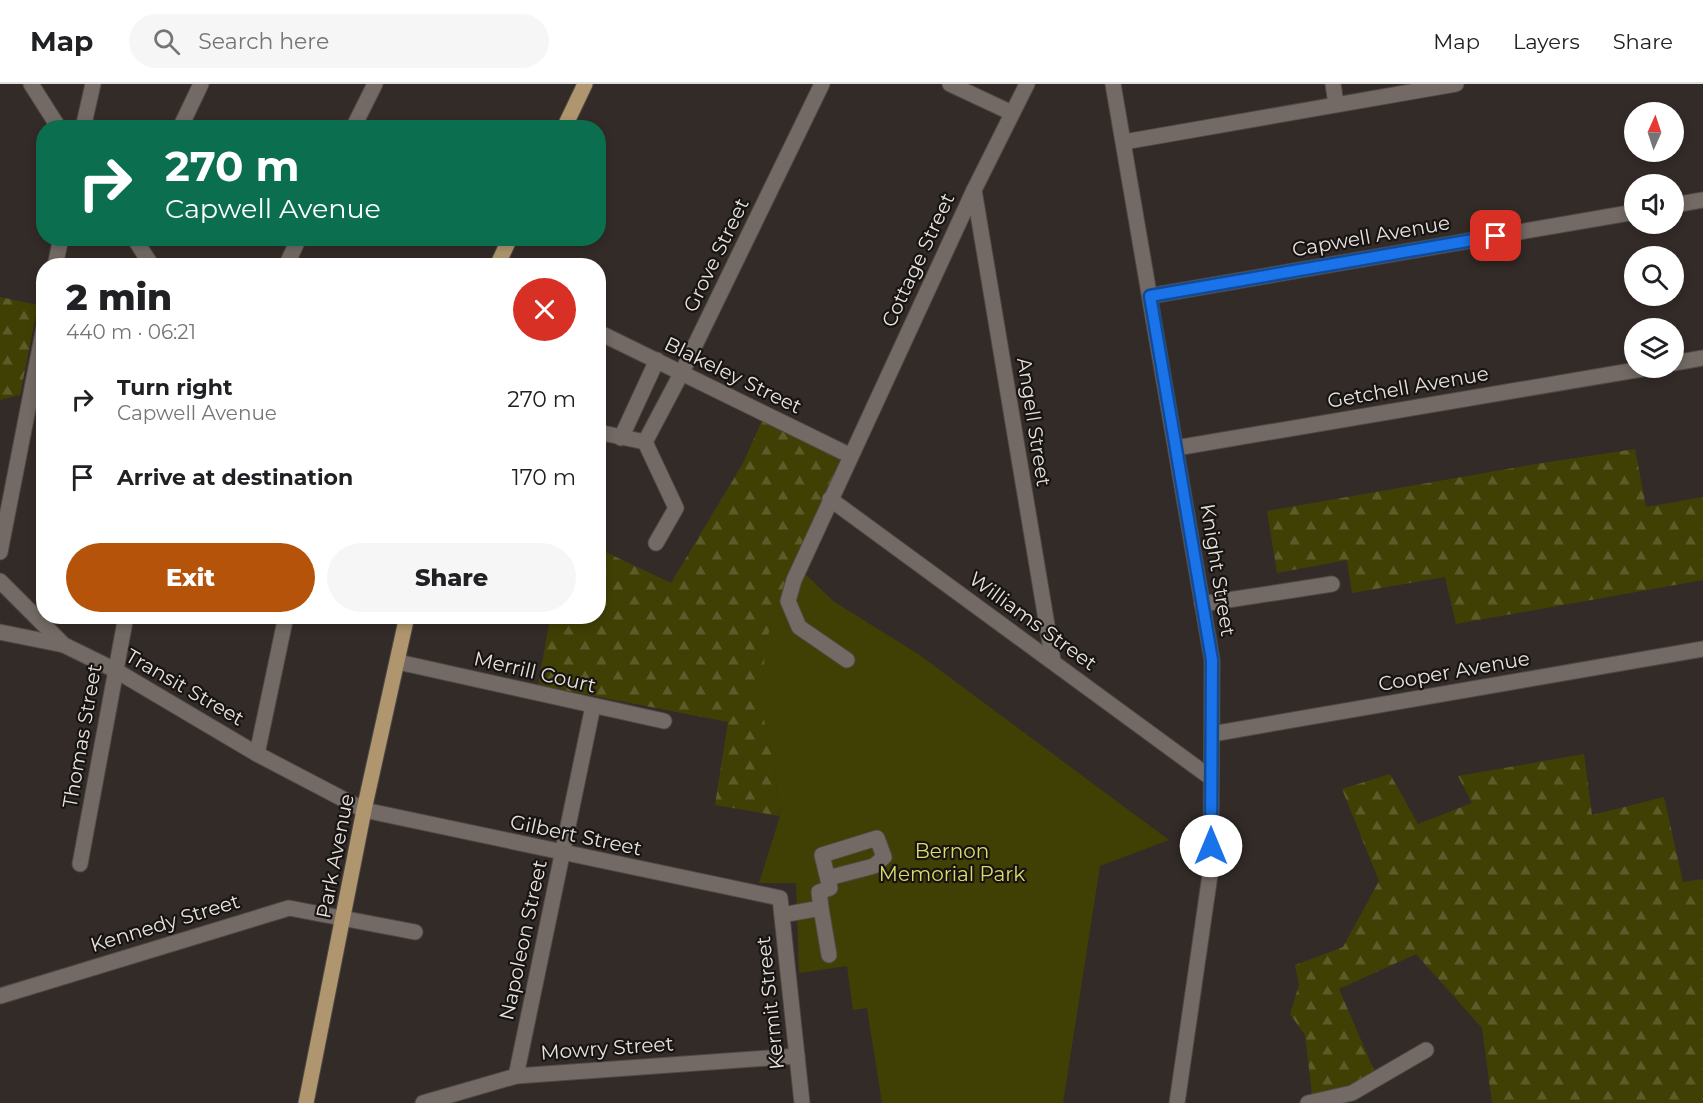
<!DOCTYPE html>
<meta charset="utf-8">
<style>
body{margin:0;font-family:Montserrat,sans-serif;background:#f6f6f6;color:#202124;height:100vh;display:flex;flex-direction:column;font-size:22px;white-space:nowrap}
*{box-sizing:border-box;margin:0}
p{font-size:20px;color:#757577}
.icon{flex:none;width:33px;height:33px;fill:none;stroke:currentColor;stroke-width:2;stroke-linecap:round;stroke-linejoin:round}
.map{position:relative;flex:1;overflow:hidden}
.details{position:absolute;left:36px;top:174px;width:570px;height:366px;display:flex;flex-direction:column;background:#fff;border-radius:24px;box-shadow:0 3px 9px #0003}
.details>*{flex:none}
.banner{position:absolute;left:36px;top:36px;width:570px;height:126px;border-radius:24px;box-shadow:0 3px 9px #0003;background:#0b6e4f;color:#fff;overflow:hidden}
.needle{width:39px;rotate:3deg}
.fabs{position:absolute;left:1624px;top:18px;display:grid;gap:12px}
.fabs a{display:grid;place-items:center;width:60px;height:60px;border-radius:50%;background:#fff;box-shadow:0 3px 9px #0003;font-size:30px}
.pin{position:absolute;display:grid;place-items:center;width:51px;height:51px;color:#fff;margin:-26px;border-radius:12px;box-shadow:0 3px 9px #0006}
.me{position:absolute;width:66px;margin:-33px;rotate:0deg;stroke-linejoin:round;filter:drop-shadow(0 0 4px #0008)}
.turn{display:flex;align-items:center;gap:21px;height:126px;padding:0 30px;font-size:27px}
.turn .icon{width:78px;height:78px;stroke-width:2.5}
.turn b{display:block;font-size:42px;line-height:51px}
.round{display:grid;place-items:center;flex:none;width:63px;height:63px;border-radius:32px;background:#f6f6f6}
.overview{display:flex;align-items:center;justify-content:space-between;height:102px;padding:0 30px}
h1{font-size:36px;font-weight:800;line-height:45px}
.action{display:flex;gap:12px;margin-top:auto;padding:12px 30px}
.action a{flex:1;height:69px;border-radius:36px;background:#b45309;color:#fff;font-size:24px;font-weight:800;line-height:69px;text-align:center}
.action a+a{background:#f6f6f6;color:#202124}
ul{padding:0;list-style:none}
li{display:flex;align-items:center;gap:18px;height:78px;padding:0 30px}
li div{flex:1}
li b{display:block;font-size:22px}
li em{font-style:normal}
header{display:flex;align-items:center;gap:36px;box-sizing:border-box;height:84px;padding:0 30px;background:#fff;border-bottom:2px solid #e0e0e0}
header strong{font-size:28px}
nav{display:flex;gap:33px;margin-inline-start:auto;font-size:21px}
.search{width:420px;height:54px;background:#f6f6f6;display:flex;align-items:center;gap:15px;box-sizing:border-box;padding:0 21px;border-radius:33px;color:#757577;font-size:22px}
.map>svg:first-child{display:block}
.forest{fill:url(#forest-firs)}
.green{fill:#404005}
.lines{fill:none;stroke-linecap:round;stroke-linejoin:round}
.minor-casing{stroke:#4f4a46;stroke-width:17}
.major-casing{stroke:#4f4a46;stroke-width:17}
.minor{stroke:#736a65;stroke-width:15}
.major{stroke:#b0966e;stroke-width:15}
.route-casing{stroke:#114b97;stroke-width:15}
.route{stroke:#1a73e8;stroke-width:10}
.labels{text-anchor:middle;stroke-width:4.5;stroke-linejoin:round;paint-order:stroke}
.street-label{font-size:20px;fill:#e7e2df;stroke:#181412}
.park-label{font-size:20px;fill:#dadb6d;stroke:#181412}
</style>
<header>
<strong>Map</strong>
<div class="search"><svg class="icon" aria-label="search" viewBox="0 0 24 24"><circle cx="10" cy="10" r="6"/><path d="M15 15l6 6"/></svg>Search here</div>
<nav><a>Map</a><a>Layers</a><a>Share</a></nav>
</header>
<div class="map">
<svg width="1703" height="1019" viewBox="0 0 1703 1019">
<defs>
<pattern id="forest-firs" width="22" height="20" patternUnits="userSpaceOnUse" patternTransform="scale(1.5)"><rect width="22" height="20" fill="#404005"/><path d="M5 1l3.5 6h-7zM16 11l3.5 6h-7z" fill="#5c5b29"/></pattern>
</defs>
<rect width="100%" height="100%" fill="#332b27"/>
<g class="forest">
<polygon points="0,213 38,221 20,311 0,316"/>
<polygon points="765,330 842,371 796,481 774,680 780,732 715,721 728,638 538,601 550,534 541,533 598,532 599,465 671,499 742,381"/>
<polygon points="1635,365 1646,423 1703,413 1703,496 1456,540 1445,493 1352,509 1347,476 1277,489 1267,427 1536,380"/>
<polygon points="1584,670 1592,731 1664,713 1683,798 1703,795 1703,1019 1492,1019 1482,944 1416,870 1339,905 1379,998 1313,1019 1305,951 1290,930 1299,901 1295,881 1343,863 1379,797 1342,705 1390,690 1418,740 1472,719 1458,692"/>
</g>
<polygon class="green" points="796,481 833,517 918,570 1169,756 1100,782 1063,1019 882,1019 867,924 853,926 847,882 799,889 796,799 759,799 780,732 774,680 759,613 771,534"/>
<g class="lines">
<g class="minor-casing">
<g id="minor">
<polyline points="31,0 59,44"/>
<polyline points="950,0 1012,29"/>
<polyline points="1113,0 1212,576 1211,784 1177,1019"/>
<polyline points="1333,0 1336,20"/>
<polyline points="83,44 93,0"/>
<polyline points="180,44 201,0"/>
<polyline points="353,44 375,0"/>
<polyline points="1124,58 1456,0"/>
<polyline points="974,106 1053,577"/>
<polyline points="1674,121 1703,116"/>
<polyline points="134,154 152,182"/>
<polyline points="55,182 61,154"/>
<polyline points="286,182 299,154"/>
<polyline points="1150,212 1635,128"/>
<polyline points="598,248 849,371"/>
<polyline points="1674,279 1703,274"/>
<polyline points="598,348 645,358 676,424 656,459"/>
<polyline points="621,354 657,276"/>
<polyline points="645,358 682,288 822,0"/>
<polyline points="1176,364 1648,284"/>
<polyline points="830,415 1211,694"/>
<polyline points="0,468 44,243"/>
<polyline points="0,497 64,561 115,586 257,670 364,726 780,814 802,1019"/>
<polyline points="1202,520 1332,500"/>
<polyline points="0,548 64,561"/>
<polyline points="847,576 799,543 788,517 794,496 974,106 1027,0"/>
<polyline points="398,578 664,637"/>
<polyline points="1212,650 1703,565"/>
<polyline points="257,670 286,532"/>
<polyline points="80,780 126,532"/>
<polyline points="821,824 819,808 830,804 822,771 877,754 884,773 874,782 828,794"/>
<polyline points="782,831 821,824 829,871"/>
<polyline points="0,912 289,824 415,848"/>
<polyline points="516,992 593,622"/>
<polyline points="423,1019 516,992 797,972"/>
<polyline points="1308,1019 1352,1009 1426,966"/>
</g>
</g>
<g class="major-casing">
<g id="major">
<polyline points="564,44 585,0"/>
<polyline points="497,182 510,154"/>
<polyline points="306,1019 364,726 407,532"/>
</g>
</g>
<use href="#minor" class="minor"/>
<use href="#major" class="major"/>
</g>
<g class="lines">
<g class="route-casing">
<polyline id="route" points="1211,762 1212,576 1150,212 1496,152"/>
</g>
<use href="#route" class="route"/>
</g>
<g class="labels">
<g class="street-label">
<text transform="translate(1371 152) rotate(-10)" y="7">Capwell Avenue</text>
<text transform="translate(716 171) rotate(-64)" y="7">Grove Street</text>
<text transform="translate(918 176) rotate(-65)" y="7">Cottage Street</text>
<text transform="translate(733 291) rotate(26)" y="7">Blakeley Street</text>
<text transform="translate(1408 303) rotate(-10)" y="7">Getchell Avenue</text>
<text transform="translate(1034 338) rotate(81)" y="7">Angell Street</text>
<text transform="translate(1218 486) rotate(81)" y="7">Knight Street</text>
<text transform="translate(1033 537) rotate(36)" y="7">Williams Street</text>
<text transform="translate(1454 587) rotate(-10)" y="7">Cooper Avenue</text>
<text transform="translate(535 588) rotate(13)" y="7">Merrill Court</text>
<text transform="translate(185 603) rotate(30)" y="7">Transit Street</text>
<text transform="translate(82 652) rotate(-80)" y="7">Thomas Street</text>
<text transform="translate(576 751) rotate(12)" y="7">Gilbert Street</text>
<text transform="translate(335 772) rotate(-79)" y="7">Park Avenue</text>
<text transform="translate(165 839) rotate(-17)" y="7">Kennedy Street</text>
<text transform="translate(523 856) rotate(-78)" y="7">Napoleon Street</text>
<text transform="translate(770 919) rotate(-96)" y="7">Kermit Street</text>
<text transform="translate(607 964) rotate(-4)" y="7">Mowry Street</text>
</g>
<g class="park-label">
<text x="952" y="774">Bernon<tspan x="952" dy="23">Memorial Park</tspan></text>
</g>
</g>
</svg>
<div class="fabs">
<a><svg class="needle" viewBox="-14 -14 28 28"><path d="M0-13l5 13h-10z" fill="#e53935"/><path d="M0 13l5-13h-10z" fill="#757577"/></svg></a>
<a><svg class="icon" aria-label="sound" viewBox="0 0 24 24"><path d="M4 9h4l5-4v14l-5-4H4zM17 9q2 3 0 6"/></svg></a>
<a><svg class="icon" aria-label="search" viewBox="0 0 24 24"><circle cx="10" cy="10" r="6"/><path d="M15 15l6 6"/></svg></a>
<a><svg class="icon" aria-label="layers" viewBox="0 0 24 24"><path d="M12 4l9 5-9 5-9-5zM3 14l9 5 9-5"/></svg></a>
</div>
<div class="pin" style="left:1496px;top:152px;background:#d93025"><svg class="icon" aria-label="arrive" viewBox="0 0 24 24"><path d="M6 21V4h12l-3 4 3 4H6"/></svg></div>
<svg class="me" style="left:1211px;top:762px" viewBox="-20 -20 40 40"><circle r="19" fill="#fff"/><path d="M0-13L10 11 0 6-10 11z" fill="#1a73e8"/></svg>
<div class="banner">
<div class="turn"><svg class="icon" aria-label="right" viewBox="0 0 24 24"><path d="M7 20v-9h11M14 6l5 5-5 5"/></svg><div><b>270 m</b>Capwell Avenue</div></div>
</div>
<section class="details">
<div class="overview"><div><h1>2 min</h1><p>440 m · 06:21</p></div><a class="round" style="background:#d93025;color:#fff"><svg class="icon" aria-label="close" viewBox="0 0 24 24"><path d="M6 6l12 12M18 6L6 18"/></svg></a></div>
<ul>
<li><svg class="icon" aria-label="right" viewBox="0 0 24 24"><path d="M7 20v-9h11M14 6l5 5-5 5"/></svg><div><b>Turn right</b><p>Capwell Avenue</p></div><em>270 m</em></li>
<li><svg class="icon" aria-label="arrive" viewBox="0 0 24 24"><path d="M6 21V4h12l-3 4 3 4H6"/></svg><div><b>Arrive at destination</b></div><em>170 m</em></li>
</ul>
<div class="action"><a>Exit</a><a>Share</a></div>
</section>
</div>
